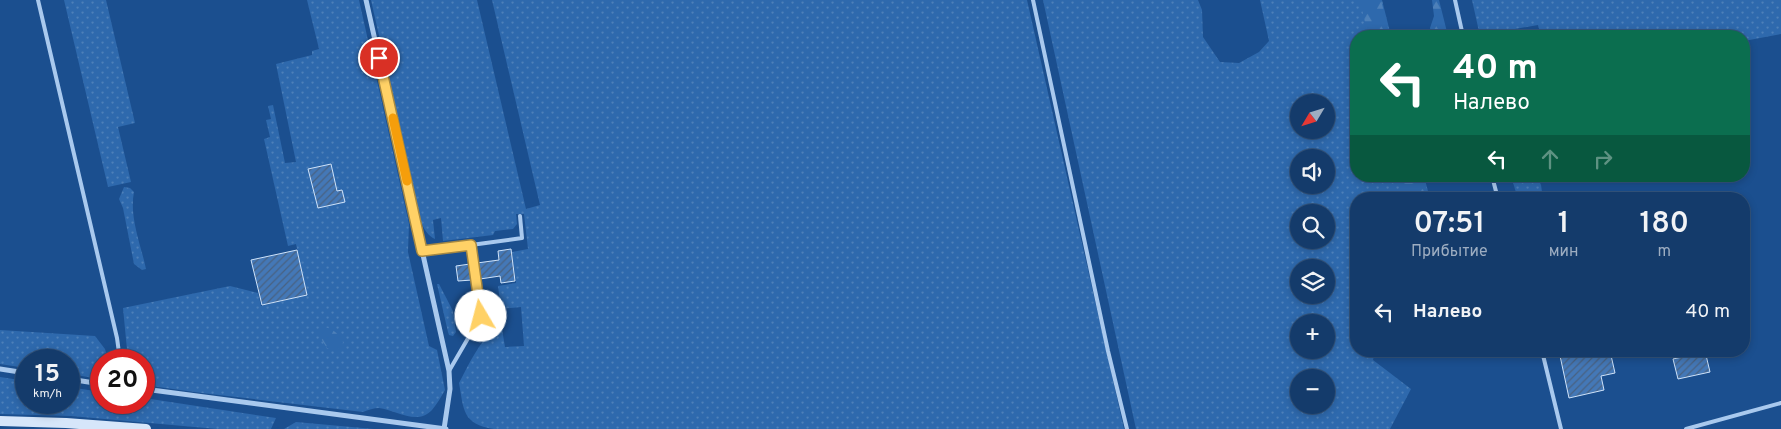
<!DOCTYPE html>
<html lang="ru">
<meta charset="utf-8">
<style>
body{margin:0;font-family:Overpass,sans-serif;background:#214673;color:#f1f3f6;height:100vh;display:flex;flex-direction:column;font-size:19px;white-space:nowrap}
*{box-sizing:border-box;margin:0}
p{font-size:16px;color:#9dadc1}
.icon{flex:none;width:28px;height:28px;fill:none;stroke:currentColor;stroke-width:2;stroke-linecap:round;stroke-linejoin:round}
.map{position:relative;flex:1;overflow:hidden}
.sheet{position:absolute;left:1350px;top:192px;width:400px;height:165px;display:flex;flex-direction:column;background:#143b6b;border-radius:20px;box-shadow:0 2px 8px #0003,0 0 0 1px #33557e}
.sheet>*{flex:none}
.top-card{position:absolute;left:1350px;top:30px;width:400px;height:152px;border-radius:20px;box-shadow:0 2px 8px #0003,0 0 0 1px #33557e;background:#0b6e4f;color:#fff;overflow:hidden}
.needle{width:32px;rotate:232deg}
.tools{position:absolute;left:1290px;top:94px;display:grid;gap:10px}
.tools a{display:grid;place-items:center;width:45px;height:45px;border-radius:50%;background:#143b6b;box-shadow:0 2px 8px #0003,0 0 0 1px #33557e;font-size:25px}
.speed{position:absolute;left:15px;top:349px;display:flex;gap:10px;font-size:25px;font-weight:700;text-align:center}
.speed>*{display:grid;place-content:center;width:65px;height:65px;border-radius:50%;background:#143b6b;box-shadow:0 2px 8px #0003,0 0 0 1px #33557e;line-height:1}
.speed small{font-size:12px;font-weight:400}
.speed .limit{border:8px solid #d22;background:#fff;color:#111}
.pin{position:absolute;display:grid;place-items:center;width:42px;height:42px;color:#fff;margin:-21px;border:2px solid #fff;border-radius:50%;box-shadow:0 1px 5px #0007}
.me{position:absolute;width:55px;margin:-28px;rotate:352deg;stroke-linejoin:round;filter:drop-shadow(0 0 4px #0008)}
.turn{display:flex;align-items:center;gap:18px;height:105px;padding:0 20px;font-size:22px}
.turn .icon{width:65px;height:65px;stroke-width:2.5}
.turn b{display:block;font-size:35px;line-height:42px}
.lanes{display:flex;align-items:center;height:48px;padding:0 20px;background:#0003;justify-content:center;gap:25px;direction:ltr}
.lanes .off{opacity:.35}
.eta{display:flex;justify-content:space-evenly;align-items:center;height:85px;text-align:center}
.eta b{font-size:30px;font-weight:600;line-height:35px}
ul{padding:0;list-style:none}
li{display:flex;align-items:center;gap:15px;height:70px;padding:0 20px}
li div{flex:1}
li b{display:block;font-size:19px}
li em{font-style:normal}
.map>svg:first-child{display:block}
.grass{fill:url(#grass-dots);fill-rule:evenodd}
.forest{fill:url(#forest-firs)}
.building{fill:url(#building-hatch);stroke:#cfe3fa}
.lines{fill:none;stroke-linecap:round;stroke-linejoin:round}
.lane{stroke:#a9c9ee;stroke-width:4}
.street{stroke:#a9c9ee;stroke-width:5}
.secondary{stroke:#d6e6fa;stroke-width:10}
.route-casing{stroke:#a68842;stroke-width:12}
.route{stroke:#ffd166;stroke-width:9}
.slow{stroke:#f59e0b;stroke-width:9}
</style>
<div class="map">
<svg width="1781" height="429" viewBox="0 0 1781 429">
<defs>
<pattern id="grass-dots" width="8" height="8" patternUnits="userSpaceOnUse" patternTransform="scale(1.25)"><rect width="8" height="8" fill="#2e69ad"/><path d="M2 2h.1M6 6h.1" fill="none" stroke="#4d80b9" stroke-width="1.8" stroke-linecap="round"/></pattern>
<pattern id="forest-firs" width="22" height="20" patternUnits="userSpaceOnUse" patternTransform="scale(1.25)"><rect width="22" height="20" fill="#2e69ad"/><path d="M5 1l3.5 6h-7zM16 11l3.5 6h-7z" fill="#4d80b9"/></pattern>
<pattern id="building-hatch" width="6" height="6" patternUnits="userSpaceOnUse" patternTransform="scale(1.25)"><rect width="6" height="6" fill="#4478b7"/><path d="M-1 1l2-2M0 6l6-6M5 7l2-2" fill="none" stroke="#486282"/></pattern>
</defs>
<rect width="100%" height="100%" fill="#1b4f8f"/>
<g class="grass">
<polygon points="64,0 106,0 135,123 118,127 131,182 108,187"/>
<path d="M307,0H359L409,224L408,252L429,346L437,350L445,390C441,397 437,404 432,410C417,426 396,410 379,408C374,408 368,410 363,412L202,393L144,385V360H128L123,308L230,286L258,293L261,306L307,295L296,244L288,246L264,139L270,137L266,120L271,119L268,106L273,105L285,163L296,162L276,64L312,55V51L319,49Z"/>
<path d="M371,0H477L526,209L540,205L492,0H1027L1124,429H494C462,424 464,410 459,383C469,364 480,340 497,326L502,329L505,347L524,346L521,307L501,309L498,286L516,283L512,252L528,249L524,214H516L517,224L513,229L495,231L493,235L443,241L441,218L433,220L435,239C428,236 424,229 421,222Z"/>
<path d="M1043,0H1198L1202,10L1203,37L1220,62L1239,63L1259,52L1269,41L1260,0H1382L1391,36H1356V176H1424L1430,199H1356V351H1375L1373,360L1411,389L1390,429H1136ZM1299,102H1326V130H1299ZM1299,158H1326V185H1299ZM1299,212H1326V240H1299ZM1299,268H1326V295H1299ZM1299,322H1326V350H1299ZM1299,378H1326V405H1299Z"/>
<polygon points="1472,0 1781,0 1781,34 1744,41 1744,36 1541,36 1538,25 1498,32 1499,36 1480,36"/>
<polygon points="1511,176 1537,176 1541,185 1543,199 1518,199"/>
<path d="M124,187L130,188L134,192C129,217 141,245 146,269L142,270L134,264L123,208L119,199Z"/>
<polygon points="437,284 439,284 453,311 456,332 453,336 449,335 448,332"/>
<polygon points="0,330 95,336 105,349 108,360 101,360 101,377 94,378 69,374 69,360 26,360 26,368 0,364"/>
<polygon points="0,377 26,381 26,402 69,402 69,387 101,392 101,402 144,402 144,398 276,418 271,429 217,429 71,416 0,414"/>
<polygon points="296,422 374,429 284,429"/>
</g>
<g class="forest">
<polygon points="1360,0 1381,0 1390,36 1368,36"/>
<polygon points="1432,0 1439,0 1448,36 1432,36 1430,28 1434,16"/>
<polygon points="1398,176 1423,176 1428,199 1403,199"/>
<path d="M324,327C332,328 340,335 343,342L342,347L336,350L327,348L320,337L318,331Z"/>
</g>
<g class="building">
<polygon points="331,164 337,191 342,190 345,202 318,208 308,169"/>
<polygon points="511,249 515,281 501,283 500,276 480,279 477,263 499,260 498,251"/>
<polygon points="297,250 307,295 262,305 251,260"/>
<polygon points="470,264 472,280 458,281 456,266"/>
<polygon points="1559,351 1610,351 1615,373 1601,376 1604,390 1569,398"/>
<polygon points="1681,351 1705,351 1710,372 1678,379 1673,359 1682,357"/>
</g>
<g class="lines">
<g class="lane">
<polyline points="38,0 117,338 120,360"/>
<polyline points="1033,0 1108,351 1127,429"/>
<polyline points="1455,0 1463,36"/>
<polyline points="1492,176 1498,199"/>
<polyline points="471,245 522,238 520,216"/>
<polyline points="423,251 471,245 481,316 449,371"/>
<polyline points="1542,351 1561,429"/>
<polyline points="1686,429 1781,403"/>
</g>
<g class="street">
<polyline points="366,0 449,371 450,389 444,429"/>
<polyline points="0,369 26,373"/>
<polyline points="69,379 101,384"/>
<polyline points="144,389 446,429"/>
</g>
<polyline class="secondary" points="0,421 66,423 146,429"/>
</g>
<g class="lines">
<g class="route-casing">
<polyline id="route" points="379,58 422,251 471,245 481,316"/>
</g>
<use href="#route" class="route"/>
<polyline class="slow" points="393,118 407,181"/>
</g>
</svg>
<div class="tools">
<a><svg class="needle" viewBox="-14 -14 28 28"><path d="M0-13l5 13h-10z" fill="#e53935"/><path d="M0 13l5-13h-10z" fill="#9dadc1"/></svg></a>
<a><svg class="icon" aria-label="sound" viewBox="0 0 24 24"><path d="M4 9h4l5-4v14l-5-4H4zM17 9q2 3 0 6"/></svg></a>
<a><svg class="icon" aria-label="search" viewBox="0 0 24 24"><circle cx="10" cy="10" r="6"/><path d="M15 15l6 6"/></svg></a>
<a><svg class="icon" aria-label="layers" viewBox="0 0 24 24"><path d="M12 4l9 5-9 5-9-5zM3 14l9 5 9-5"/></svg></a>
<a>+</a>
<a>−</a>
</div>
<div class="speed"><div>15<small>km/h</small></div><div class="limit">20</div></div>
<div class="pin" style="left:379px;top:58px;background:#d93025"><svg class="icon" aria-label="arrive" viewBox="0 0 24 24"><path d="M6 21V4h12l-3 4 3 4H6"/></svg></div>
<svg class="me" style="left:481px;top:316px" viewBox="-20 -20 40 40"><circle r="19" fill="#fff"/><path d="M0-13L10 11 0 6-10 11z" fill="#ffd166"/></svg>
<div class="top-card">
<div class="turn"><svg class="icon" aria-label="left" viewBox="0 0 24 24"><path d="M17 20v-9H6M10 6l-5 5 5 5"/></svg><div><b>40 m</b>Налево</div></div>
<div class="lanes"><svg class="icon" aria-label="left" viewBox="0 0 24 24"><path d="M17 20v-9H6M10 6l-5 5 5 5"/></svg><svg class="icon off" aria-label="ahead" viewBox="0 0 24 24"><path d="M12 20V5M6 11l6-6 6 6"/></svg><svg class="icon off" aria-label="right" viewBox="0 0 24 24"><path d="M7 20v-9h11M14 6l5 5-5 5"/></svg></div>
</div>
<section class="sheet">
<div class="eta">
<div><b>07:51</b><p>Прибытие</p></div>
<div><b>1</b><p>мин</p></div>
<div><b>180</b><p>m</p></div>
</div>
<ul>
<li><svg class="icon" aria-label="left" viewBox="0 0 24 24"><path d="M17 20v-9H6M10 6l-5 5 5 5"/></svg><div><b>Налево</b></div><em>40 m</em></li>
</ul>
</section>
</div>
